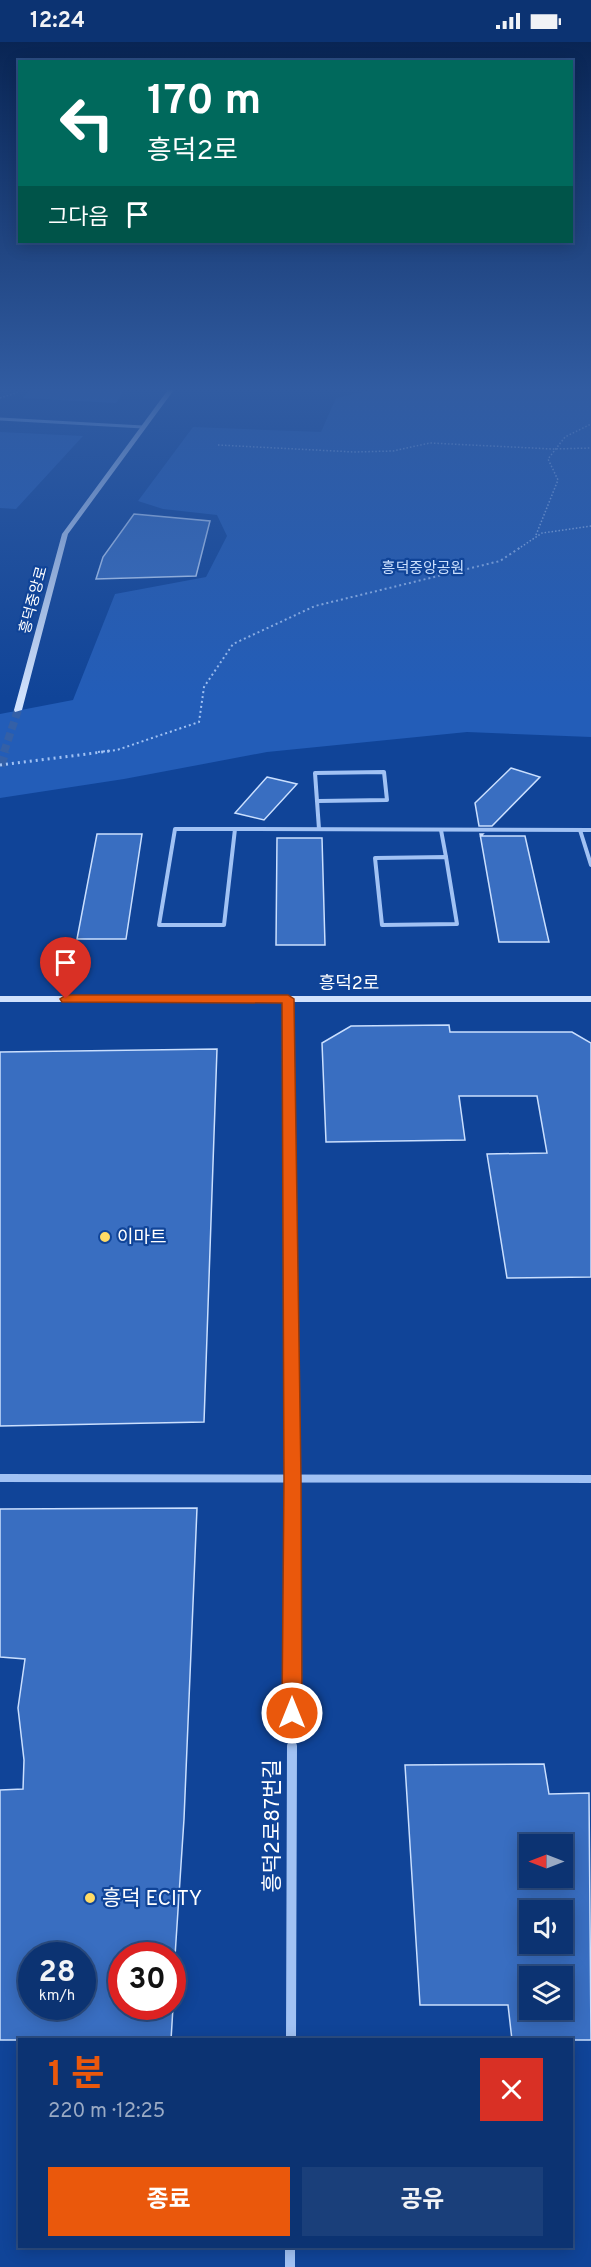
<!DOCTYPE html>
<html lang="ko">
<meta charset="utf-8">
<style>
body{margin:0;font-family:Overpass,"Noto Sans KR",sans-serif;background:#1a3f7a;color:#f1f3f6;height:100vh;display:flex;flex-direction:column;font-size:22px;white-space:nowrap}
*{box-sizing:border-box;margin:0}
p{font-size:20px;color:#9aaac4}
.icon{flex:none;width:33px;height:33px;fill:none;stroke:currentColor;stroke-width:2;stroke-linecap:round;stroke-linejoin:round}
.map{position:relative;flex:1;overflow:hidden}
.sheet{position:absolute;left:18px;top:1996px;width:555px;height:210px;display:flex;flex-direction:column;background:#0c3372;border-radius:0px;box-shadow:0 3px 15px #0003,0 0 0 2px #2c4e84}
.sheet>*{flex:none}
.hud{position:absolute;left:18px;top:18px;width:555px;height:183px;border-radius:0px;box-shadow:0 3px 15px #0003,0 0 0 2px #2c4e84;background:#00695c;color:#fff;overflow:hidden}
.needle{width:39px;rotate:270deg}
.tools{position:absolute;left:519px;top:1792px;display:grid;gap:12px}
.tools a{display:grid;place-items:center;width:54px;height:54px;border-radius:0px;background:#0c3372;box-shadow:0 3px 15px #0003,0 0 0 2px #2c4e84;font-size:30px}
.speed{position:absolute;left:18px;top:1900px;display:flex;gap:12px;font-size:30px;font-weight:700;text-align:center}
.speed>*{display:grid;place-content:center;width:78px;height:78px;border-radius:50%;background:#0c3372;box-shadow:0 3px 15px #0003,0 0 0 2px #2c4e84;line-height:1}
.speed small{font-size:15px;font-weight:400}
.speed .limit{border:9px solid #d22;background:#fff;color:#111}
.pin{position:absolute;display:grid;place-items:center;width:51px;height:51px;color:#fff;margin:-62px -26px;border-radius:50% 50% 50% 0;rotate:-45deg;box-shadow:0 0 6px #0007}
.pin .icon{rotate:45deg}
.me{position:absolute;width:66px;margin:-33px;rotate:0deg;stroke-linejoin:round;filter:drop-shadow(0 0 4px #0008)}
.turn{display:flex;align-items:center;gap:21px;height:126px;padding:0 30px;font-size:27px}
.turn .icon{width:78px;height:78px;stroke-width:2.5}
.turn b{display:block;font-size:42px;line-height:51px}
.then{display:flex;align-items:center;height:57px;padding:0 30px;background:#0003;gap:12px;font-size:22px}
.round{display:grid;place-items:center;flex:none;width:63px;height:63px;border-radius:0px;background:#1a3f7a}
.overview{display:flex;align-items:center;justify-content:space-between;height:102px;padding:0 30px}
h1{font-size:36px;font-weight:700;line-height:45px;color:#ea580c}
.action{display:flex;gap:12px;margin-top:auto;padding:12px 30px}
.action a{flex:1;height:69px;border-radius:0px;background:#ea580c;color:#fff;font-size:24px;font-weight:700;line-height:69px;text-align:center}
.action a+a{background:#1a3f7a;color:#f1f3f6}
.status{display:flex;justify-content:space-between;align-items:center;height:42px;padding:0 30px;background:#0c3372;direction:ltr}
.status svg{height:16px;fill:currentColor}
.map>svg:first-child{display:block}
.green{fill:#235db8}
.building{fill:#396ec1;stroke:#cadffe;stroke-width:1.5;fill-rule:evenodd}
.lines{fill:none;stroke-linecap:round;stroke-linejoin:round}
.secondary-tunnel-far1{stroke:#3460a7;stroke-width:8;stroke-dasharray:8 4;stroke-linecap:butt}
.secondary-tunnel{stroke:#3460a7;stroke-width:10;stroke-dasharray:10 4.5;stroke-linecap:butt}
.path-far2{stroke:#a1c2f4;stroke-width:1.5;stroke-dasharray:1.5 2;stroke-linecap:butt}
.path-far1{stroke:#a1c2f4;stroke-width:2;stroke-dasharray:2 3;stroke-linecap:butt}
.path{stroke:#a1c2f4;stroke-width:3;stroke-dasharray:2 4;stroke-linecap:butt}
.lane-far1{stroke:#a1c2f4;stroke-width:2}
.lane{stroke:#a1c2f4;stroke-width:4}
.street-far4{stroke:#a1c2f4;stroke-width:3}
.street-far3{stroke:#a1c2f4;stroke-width:4.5}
.street-far2{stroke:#a1c2f4;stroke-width:6}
.street-far1{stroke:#a1c2f4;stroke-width:8}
.street{stroke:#a1c2f4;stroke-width:10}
.secondary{fill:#d1e2fd;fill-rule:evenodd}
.route{fill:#ea580c;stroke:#983908;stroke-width:1.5}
.poi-dot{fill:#ffdb65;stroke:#104498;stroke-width:2}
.labels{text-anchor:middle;stroke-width:4.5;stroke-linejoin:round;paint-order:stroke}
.far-park-label{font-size:15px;fill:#cadffe;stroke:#104498}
.far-street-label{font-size:15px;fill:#fff;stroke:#104498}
.street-label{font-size:18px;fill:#fff;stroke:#104498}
.poi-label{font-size:18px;fill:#fff;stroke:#104498;text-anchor:start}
.near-street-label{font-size:21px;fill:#fff;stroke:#104498}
.near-poi-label{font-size:21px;fill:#fff;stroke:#104498;text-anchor:start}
</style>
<div class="status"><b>12:24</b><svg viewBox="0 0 49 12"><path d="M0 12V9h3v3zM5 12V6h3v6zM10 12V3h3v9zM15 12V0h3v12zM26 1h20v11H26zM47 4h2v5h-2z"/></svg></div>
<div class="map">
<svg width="591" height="2225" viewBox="0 0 591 2225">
<rect width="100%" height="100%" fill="#104498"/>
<g class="green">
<polygon points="32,345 126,345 116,361 23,356"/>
<polygon points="386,345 591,345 591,695 467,690 267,710 124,737 0,756 0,672 73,658 115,552 206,535 227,494 217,473 163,467 138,459 193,385 321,390 336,356"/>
<polygon points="0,390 83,394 16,467 0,466"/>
</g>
<g class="building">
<polygon points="134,472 210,479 196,534 96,537 103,515"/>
<polygon points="511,726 540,735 492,784 479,784 475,761"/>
<polygon points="267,735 297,742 264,778 235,771"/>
<polygon points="97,792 142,792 126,897 77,897"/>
<polygon points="480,792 483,792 481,794 525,794 549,900 499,900"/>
<polygon points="277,796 322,796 325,903 276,903"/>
<polygon points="449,983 450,990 572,990 591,1001 591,1235 507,1236 487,1112 547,1111 537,1054 459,1054 465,1098 326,1100 322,1001 351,984"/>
<polygon points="217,1007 204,1380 0,1384 0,1010"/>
<path d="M197,1466L184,1777L175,1914H122V1965H173L171,1998H0V1748L23,1747L24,1718L18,1666L25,1617L0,1615V1467ZM32,1914H82V1965H32Z"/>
<path d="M544,1722L549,1752L589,1751L591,1998H512L508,1963H420L405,1723ZM530,1803H562V1836H530ZM530,1869H562V1902H530ZM530,1935H562V1968H530Z"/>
</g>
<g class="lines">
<polyline class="secondary-tunnel-far1" points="4,710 18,668"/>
<polyline class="secondary-tunnel" points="0,724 5,709"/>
<g class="path-far2">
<polyline points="0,356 16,351 22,345"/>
<polyline points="218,403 354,410 393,409 430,401 553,407 591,406"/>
<polyline points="536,493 558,438 548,417 565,395 591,382"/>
<polyline points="518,507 542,491 591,484"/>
</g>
<polyline class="path-far1" points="98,710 117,708 199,680 204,645 233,602 315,564 500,519 521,505"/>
<polyline class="path" points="0,723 110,709"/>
<polyline class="lane-far1" points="264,345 268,346"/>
<g class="lane">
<polyline points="318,759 387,758 384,730 315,731 319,787"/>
<polygon points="175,787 235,787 224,883 159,883"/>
<polyline points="235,787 591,788"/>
<polyline points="441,788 446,815"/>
<polyline points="580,788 591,823"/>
<polygon points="446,815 457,882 382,883 375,816"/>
</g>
<polyline class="street-far4" points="0,377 143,385"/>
<polyline class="street-far3" points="288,957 288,968"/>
<polyline class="street-far2" points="288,967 292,1294"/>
<g class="street-far1">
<polyline points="291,1292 292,1705"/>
<polyline points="0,1436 591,1437"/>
</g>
<g class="street">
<polyline points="291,1998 292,1704"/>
<polyline points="290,2205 290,2225"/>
</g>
<g class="secondary">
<polygon points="170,345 176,345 68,492 22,668 15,670 14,668 62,492"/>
<rect x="0" y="954" width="591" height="6"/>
</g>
</g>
<linearGradient id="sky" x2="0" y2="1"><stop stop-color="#092554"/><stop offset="0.53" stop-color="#315ca2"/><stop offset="1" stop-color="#315ca2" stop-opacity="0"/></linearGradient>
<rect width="591" height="656" fill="url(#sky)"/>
<polygon class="route" points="66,953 288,953 294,957 301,1437 302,1671 299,1677 292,1680 285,1677 282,1671 284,1437 282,961 62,960 60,957"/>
<g class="poi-dot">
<circle cx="105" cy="1195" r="6"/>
<circle cx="90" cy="1856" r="6"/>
</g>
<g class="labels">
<g class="far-park-label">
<text x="423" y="531">흥덕중앙공원</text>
</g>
<g class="far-street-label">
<text transform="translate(33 558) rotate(-75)" y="5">흥덕중앙로</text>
</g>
<g class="street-label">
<text x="349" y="947">흥덕2로</text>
</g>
<g class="poi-label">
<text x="117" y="1201">이마트</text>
</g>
<g class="near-street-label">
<text transform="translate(272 1784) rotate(-90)" y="7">흥덕2로87번길</text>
</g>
<g class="near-poi-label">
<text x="102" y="1863">흥덕 ECITY</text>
</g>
</g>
</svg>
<div class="tools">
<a><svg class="needle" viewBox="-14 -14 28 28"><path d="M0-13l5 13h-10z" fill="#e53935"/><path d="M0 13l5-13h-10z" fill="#9aaac4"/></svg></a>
<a><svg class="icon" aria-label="sound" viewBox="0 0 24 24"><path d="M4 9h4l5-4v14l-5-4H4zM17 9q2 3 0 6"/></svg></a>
<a><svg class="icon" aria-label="layers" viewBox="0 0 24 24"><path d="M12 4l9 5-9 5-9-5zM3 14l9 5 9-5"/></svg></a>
</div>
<div class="speed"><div>28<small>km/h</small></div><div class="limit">30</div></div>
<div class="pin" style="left:66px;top:957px;background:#d93025"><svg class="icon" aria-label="arrive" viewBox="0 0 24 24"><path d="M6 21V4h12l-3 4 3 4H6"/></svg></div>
<svg class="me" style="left:292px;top:1671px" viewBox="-20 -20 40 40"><circle r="17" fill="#ea580c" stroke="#fff" stroke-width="3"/><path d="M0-11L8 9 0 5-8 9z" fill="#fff"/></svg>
<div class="hud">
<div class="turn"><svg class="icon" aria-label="left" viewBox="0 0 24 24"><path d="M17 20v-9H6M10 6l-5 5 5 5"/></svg><div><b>170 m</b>흥덕2로</div></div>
<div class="then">그다음<svg class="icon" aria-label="arrive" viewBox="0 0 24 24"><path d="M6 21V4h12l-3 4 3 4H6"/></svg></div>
</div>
<section class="sheet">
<div class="overview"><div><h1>1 분</h1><p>220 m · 12:25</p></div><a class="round" style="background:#d93025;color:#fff"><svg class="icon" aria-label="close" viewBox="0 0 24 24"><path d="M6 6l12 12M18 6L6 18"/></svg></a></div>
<div class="action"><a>종료</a><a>공유</a></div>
</section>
</div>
